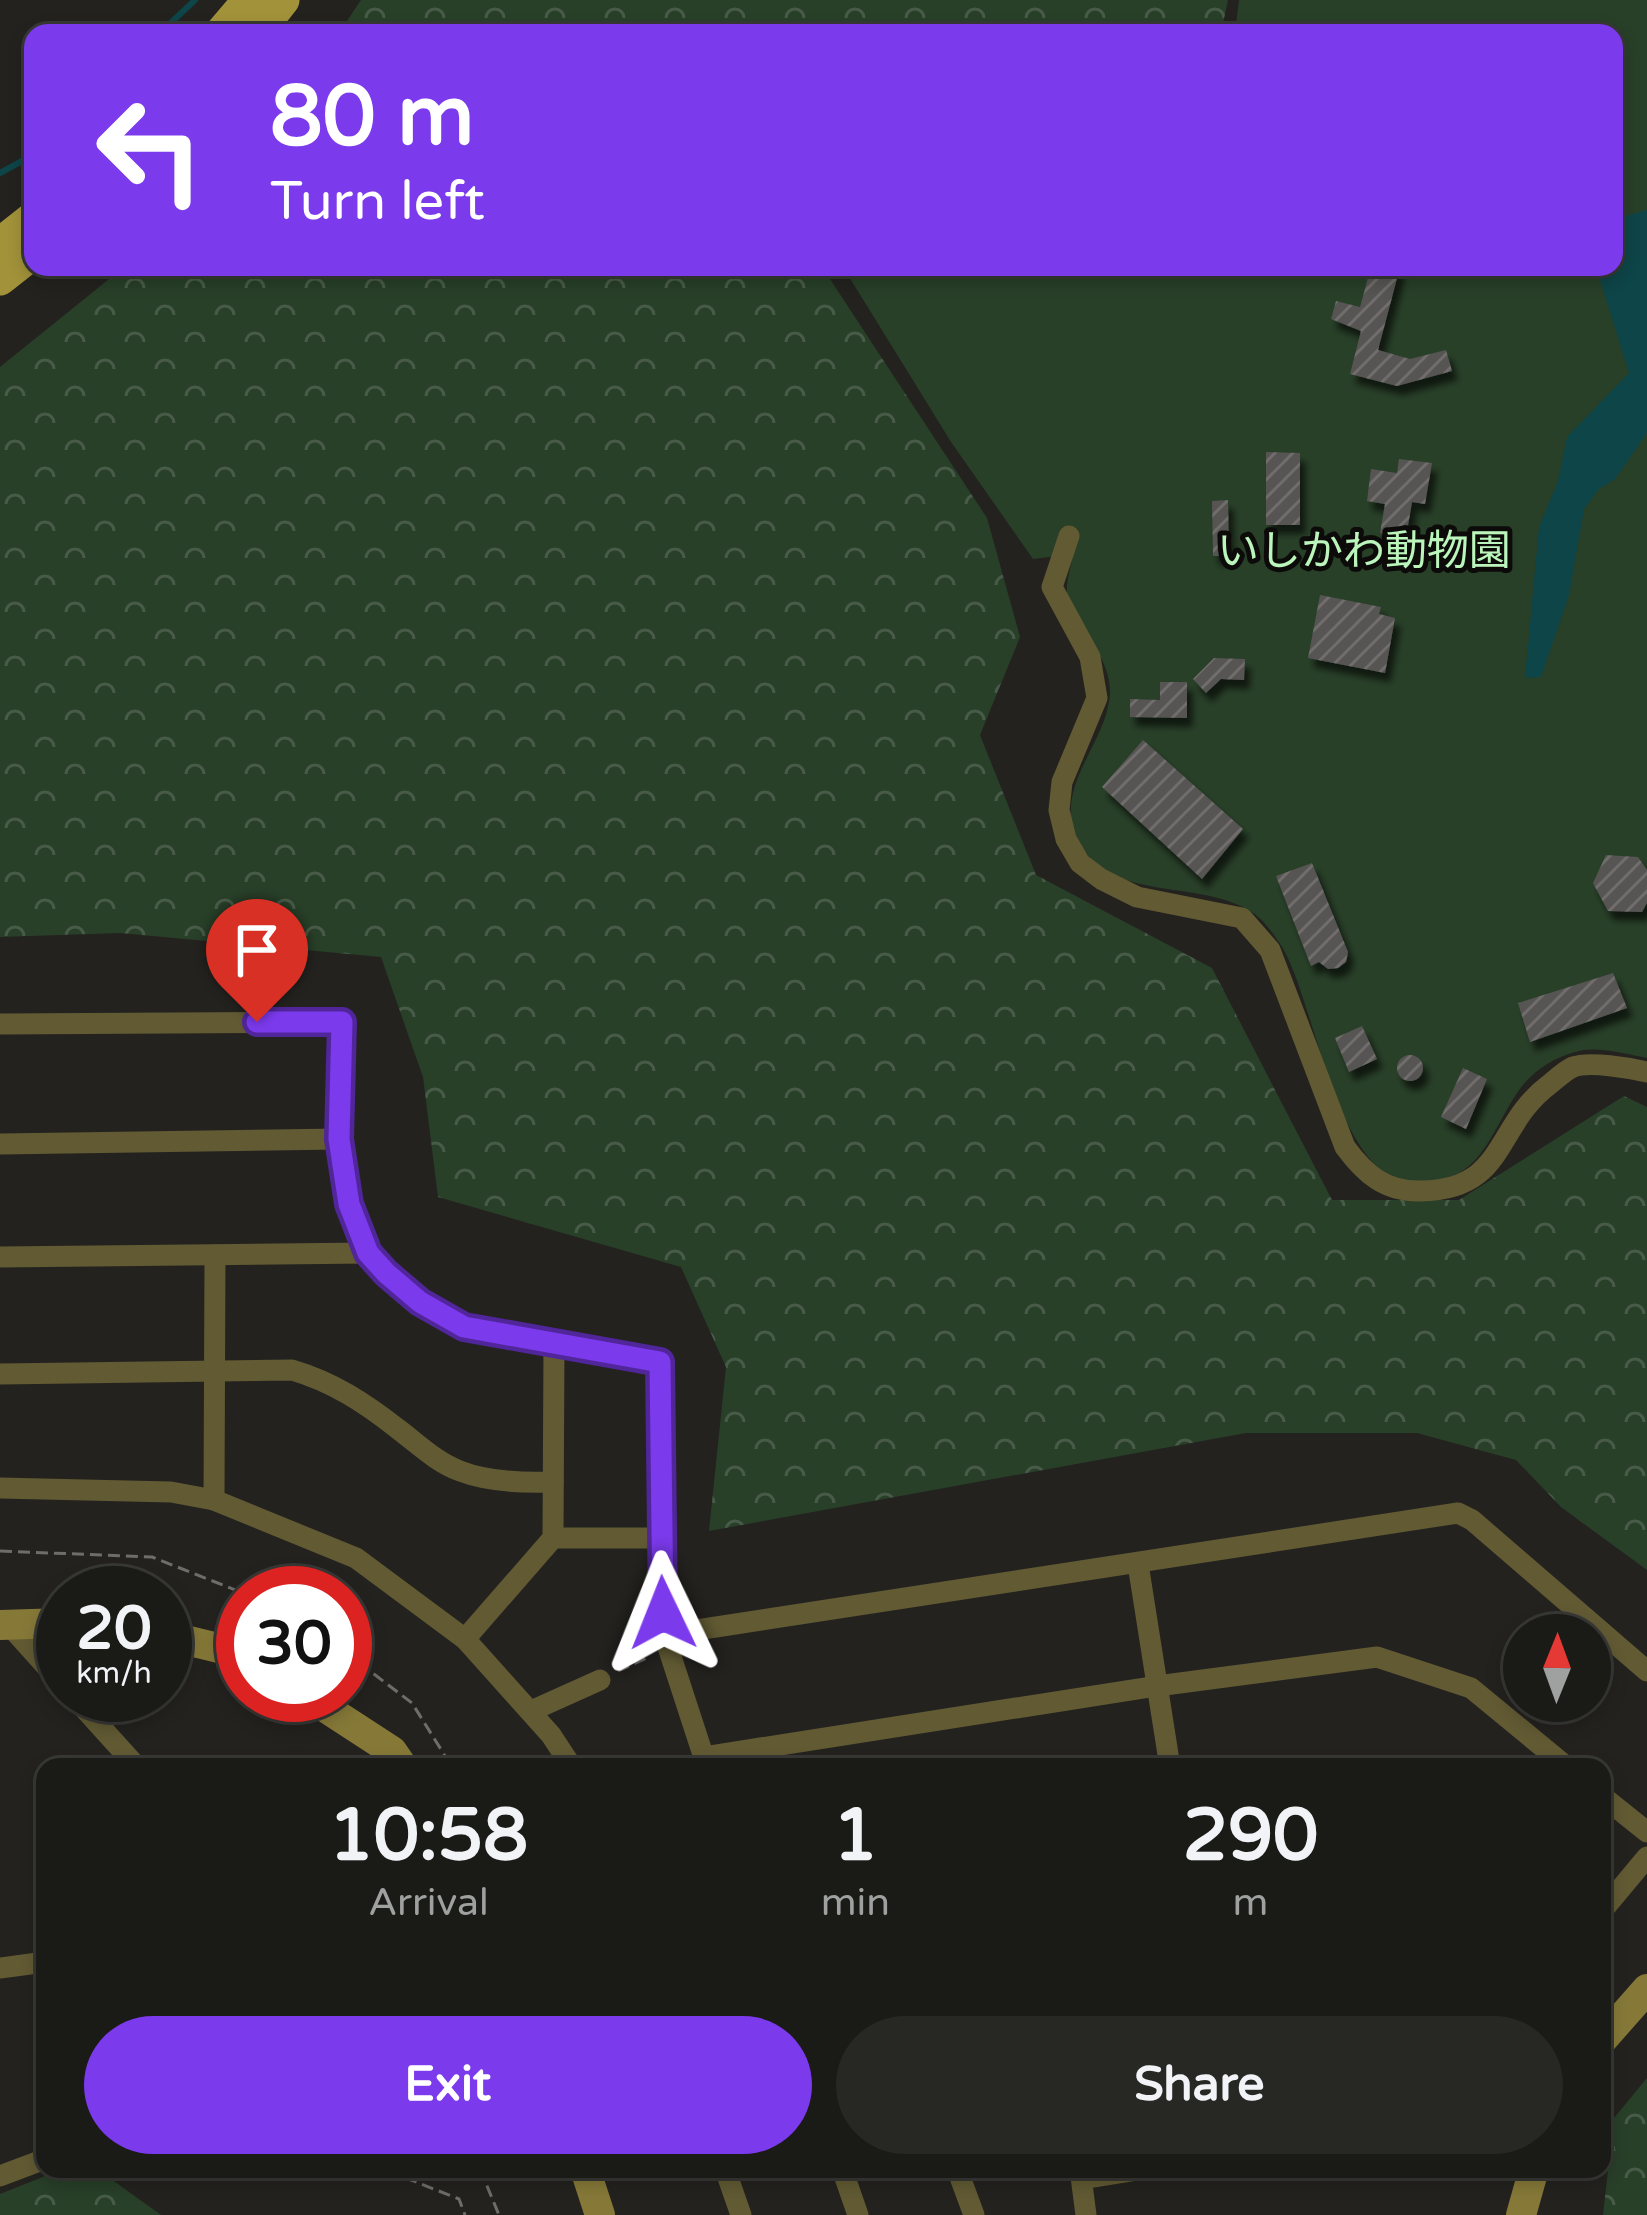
<!DOCTYPE html>
<meta charset="utf-8">
<style>
body{margin:0;font-family:"Varela Round","Noto Sans JP",sans-serif;background:#272724;color:#f1f3f6;height:100vh;display:flex;flex-direction:column;font-size:45px;white-space:nowrap}
*{box-sizing:border-box;margin:0}
p{font-size:39px;color:#9fa1a1}
.icon{flex:none;width:66px;height:66px;fill:none;stroke:currentColor;stroke-width:2;stroke-linecap:round;stroke-linejoin:round}
.map{position:relative;flex:1;overflow:hidden}
.details{position:absolute;left:36px;top:1758px;width:1575px;height:420px;display:flex;flex-direction:column;background:#1a1a17;border-radius:24px;box-shadow:0 6px 18px #0003,0 0 0 3px #383836}
.details>*{flex:none}
.hud{position:absolute;left:24px;top:24px;width:1599px;height:252px;border-radius:24px;box-shadow:0 6px 18px #0003,0 0 0 3px #383836;background:#7c3aed;color:#fff;overflow:hidden}
.needle{width:78px;rotate:1deg}
.buttons{position:absolute;left:1503px;top:1614px;display:grid;gap:24px}
.buttons a{display:grid;place-items:center;width:108px;height:108px;border-radius:50%;background:#1a1a17;box-shadow:0 6px 18px #0003,0 0 0 3px #383836;font-size:60px}
.speed{position:absolute;left:36px;top:1566px;display:flex;gap:24px;font-size:60px;font-weight:700;text-align:center}
.speed>*{display:grid;place-content:center;width:156px;height:156px;border-radius:50%;background:#1a1a17;box-shadow:0 6px 18px #0003,0 0 0 3px #383836;line-height:1}
.speed small{font-size:30px;font-weight:400}
.speed .limit{border:18px solid #d22;background:#fff;color:#111}
.pin{position:absolute;display:grid;place-items:center;width:102px;height:102px;color:#fff;margin:-123px -51px;border-radius:50% 50% 50% 0;rotate:-45deg;box-shadow:0 0 12px #0007}
.pin .icon{rotate:45deg}
.me{position:absolute;width:132px;margin:-66px;rotate:358deg;stroke-linejoin:round;filter:drop-shadow(0 0 9px #0008)}
.turn{display:flex;align-items:center;gap:42px;height:252px;padding:0 48px;font-size:54px}
.turn .icon{width:156px;height:156px;stroke-width:2.5}
.turn b{display:block;font-size:84px;line-height:102px}
.eta{display:flex;justify-content:space-evenly;align-items:center;height:204px;text-align:center}
.eta b{font-size:72px;font-weight:800;line-height:84px}
.cta{display:flex;gap:24px;margin-top:auto;padding:24px 48px}
.cta a{flex:1;height:138px;border-radius:72px;background:#7c3aed;color:#fff;font-size:48px;font-weight:800;line-height:138px;text-align:center}
.cta a+a{background:#272724;color:#f1f3f6}
.map>svg:first-child{display:block}
.forest{fill:url(#forest-crowns)}
.park{fill:#283f28}
.water{fill:#0e4548}
.lines{fill:none;stroke-linecap:round;stroke-linejoin:round}
.stream{stroke:#0e4548;stroke-width:6}
.building{fill:url(#building-hatch);filter:url(#shadow)}
.path{stroke:#6e6d6a;stroke-width:3;stroke-dasharray:12 6;stroke-linecap:butt}
.street{stroke:#615a33;stroke-width:21}
.secondary{stroke:#867938;stroke-width:30}
.primary{stroke:#a2923a;stroke-width:33}
.route-casing{stroke:#51269a;stroke-width:30}
.route{stroke:#7c3aed;stroke-width:21}
.labels{text-anchor:middle;stroke-width:10;stroke-linejoin:round;paint-order:stroke}
.park-label{font-size:42px;fill:#bbf5bb;stroke:#0c0b0a}
</style>
<div class="map">
<svg width="1647" height="2215" viewBox="0 0 1647 2215">
<defs>
<pattern id="forest-crowns" width="20" height="18" patternUnits="userSpaceOnUse" patternTransform="scale(3)"><rect width="20" height="18" fill="#283f28"/><path d="M2 6a3 3 0 1 1 6 0M12 15a3 3 0 1 1 6 0" fill="none" stroke="#485b48"/></pattern>
<pattern id="building-hatch" width="6" height="6" patternUnits="userSpaceOnUse" patternTransform="scale(3)"><rect width="6" height="6" fill="#575453"/><path d="M-1 1l2-2M0 6l6-6M5 7l2-2" fill="none" stroke="#706d6c"/></pattern>
<filter id="shadow"><feDropShadow dx="5.5" dy="9" stdDeviation="3" flood-color="#0009"/></filter>
</defs>
<rect width="100%" height="100%" fill="#23221f"/>
<g class="forest">
<polygon points="361,0 1228,0 1221,33 339,33"/>
<polygon points="124,267 822,267 987,518 1020,637 980,735 1036,875 1212,968 1332,1200 1459,1200 1624,1096 1647,1107 1647,1570 1561,1507 1516,1460 1417,1433 1246,1433 709,1531 726,1367 681,1267 438,1197 423,1077 381,957 120,933 0,937 0,367"/>
<polygon points="1647,2078 1647,2215 1603,2215 1614,2118"/>
<polygon points="63,2169 97,2169 161,2215 0,2215 0,2194"/>
</g>
<path class="park" d="M1239,0H1647V1058C1626,1054 1596,1045 1575,1052C1552,1058 1530,1073 1517,1093C1487,1138 1479,1190 1406,1181C1336,1172 1314,999 1282,947C1276,937 1263,919 1253,913C1198,876 1109,907 1076,836C1056,790 1099,749 1108,707C1119,663 1081,636 1068,599C1064,587 1071,567 1073,554L1033,559L951,442L843,267H1614V33H1235Z"/>
<polygon class="water" points="1647,210 1647,433 1615,479 1599,489 1584,509 1569,595 1541,677 1525,678 1539,527 1558,481 1567,437 1629,373 1596,267 1614,267 1614,219"/>
<g class="lines">
<g class="stream">
<polyline points="160,33 195,0"/>
<polyline points="0,173 33,155"/>
</g>
</g>
<g class="building">
<polygon points="1371,267 1400,267 1378,350 1410,359 1446,350 1452,371 1397,386 1350,374 1361,331 1331,319 1336,301 1360,307"/>
<polygon points="1266,452 1300,453 1300,525 1266,525"/>
<polygon points="1399,459 1432,463 1425,504 1412,502 1406,537 1380,533 1385,504 1367,501 1371,469 1397,473"/>
<polygon points="1228,500 1229,556 1213,556 1212,501"/>
<polygon points="1320,595 1381,607 1379,614 1395,618 1385,673 1308,658"/>
<polygon points="1214,658 1245,659 1244,680 1221,679 1206,693 1193,679"/>
<polygon points="1160,682 1187,682 1187,718 1130,717 1130,699 1160,700"/>
<polygon points="1143,740 1243,829 1202,879 1102,787"/>
<polygon points="1606,855 1638,857 1647,870 1647,903 1642,912 1608,911 1593,883"/>
<polygon points="1312,863 1348,952 1346,962 1338,968 1328,969 1319,962 1311,966 1276,876"/>
<polygon points="1613,973 1627,1008 1530,1042 1518,1003"/>
<polygon points="1362,1026 1377,1059 1349,1072 1335,1038"/>
<circle cx="1410" cy="1068" r="13"/>
<polygon points="1463,1068 1487,1079 1466,1129 1441,1117"/>
</g>
<g class="lines">
<g class="path">
<polyline points="1456,33 1457,22"/>
<polyline points="0,1551 152,1557 243,1593"/>
<polyline points="345,1652 412,1703 452,1767"/>
<polyline points="618,1671 647,1658"/>
<polyline points="352,2169 406,2178 459,2199 465,2215"/>
<polyline points="480,2169 499,2215"/>
</g>
<g class="street">
<path d="M1069,536L1052,587L1090,657L1097,698L1062,782L1059,810L1066,839L1080,863L1101,879L1137,897L1242,918L1270,950L1345,1147C1365,1174 1385,1192 1421,1191C1507,1190 1494,1125 1550,1084C1556,1079 1566,1070 1573,1067C1590,1061 1629,1068 1647,1072"/>
<polyline points="0,1024 342,1022 339,1139 349,1204 368,1253 386,1273 420,1302 464,1327 660,1362 664,1635 707,1767"/>
<polyline points="0,1144 339,1139"/>
<polyline points="0,1257 368,1253"/>
<path d="M0,1374L292,1370C333,1382 365,1403 398,1429C418,1444 436,1462 460,1471C488,1482 524,1483 553,1482"/>
<polyline points="0,1488 171,1492 214,1500 356,1558 465,1639 551,1735 572,1767"/>
<polyline points="214,1500 215,1255"/>
<polyline points="553,1538 661,1538"/>
<polyline points="1138,1564 1170,1767"/>
<polyline points="9,1625 63,1685"/>
<polyline points="664,1635 1458,1513 1472,1520 1647,1671"/>
<polyline points="465,1639 553,1538 554,1344"/>
<polyline points="72,1695 137,1767"/>
<polyline points="531,1711 600,1680"/>
<polyline points="703,1757 1157,1686 1377,1657 1471,1688 1567,1767"/>
<polyline points="1602,1796 1647,1832"/>
<polyline points="1602,1911 1647,1857"/>
<polyline points="0,1968 45,1962"/>
<polyline points="725,2169 741,2215"/>
<polyline points="842,2169 858,2215"/>
<polyline points="957,2169 974,2215"/>
<polyline points="1080,2169 1086,2215"/>
<polyline points="0,2176 45,2159"/>
<polyline points="1082,2179 1144,2169"/>
</g>
<g class="secondary">
<polyline points="0,1625 63,1623"/>
<polyline points="165,1635 243,1654"/>
<polyline points="306,1695 392,1751 403,1767"/>
<polyline points="1602,2040 1647,1989"/>
<polyline points="585,2169 600,2215"/>
<polyline points="1521,2215 1534,2169"/>
</g>
<g class="primary">
<polyline points="221,33 249,0"/>
<polyline points="257,33 283,0"/>
<polyline points="0,244 33,218"/>
<polyline points="0,279 33,253"/>
</g>
</g>
<g class="lines">
<g class="route-casing">
<polyline id="route" points="257,1022 342,1022 339,1139 349,1204 368,1253 386,1273 420,1302 464,1327 660,1362 663,1613"/>
</g>
<use href="#route" class="route"/>
</g>
<g class="labels">
<g class="park-label">
<text x="1364" y="565">いしかわ動物園</text>
</g>
</g>
</svg>
<div class="buttons">
<a><svg class="needle" viewBox="-14 -14 28 28"><path d="M0-13l5 13h-10z" fill="#e53935"/><path d="M0 13l5-13h-10z" fill="#9fa1a1"/></svg></a>
</div>
<div class="speed"><div>20<small>km/h</small></div><div class="limit">30</div></div>
<div class="pin" style="left:257px;top:1022px;background:#d93025"><svg class="icon" aria-label="arrive" viewBox="0 0 24 24"><path d="M6 21V4h12l-3 4 3 4H6"/></svg></div>
<svg class="me" style="left:663px;top:1613px" viewBox="-20 -20 40 40"><path d="M0-17L14 15 0 8-14 15z" fill="#7c3aed" stroke="#fff" stroke-width="4"/></svg>
<div class="hud">
<div class="turn"><svg class="icon" aria-label="left" viewBox="0 0 24 24"><path d="M17 20v-9H6M10 6l-5 5 5 5"/></svg><div><b>80 m</b>Turn left</div></div>
</div>
<section class="details">
<div class="eta">
<div><b>10:58</b><p>Arrival</p></div>
<div><b>1</b><p>min</p></div>
<div><b>290</b><p>m</p></div>
</div>
<div class="cta"><a>Exit</a><a>Share</a></div>
</section>
</div>
